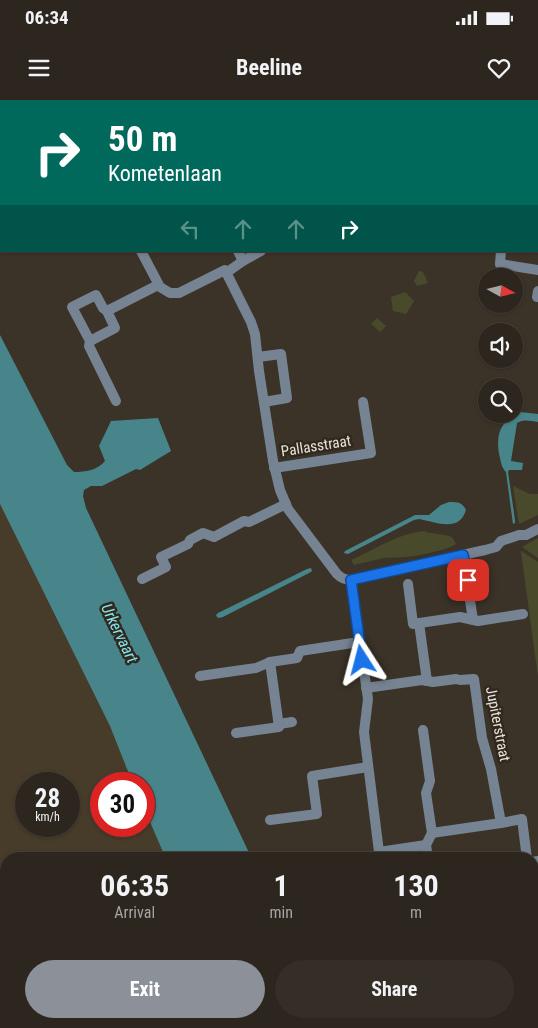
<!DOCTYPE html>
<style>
body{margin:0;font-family:"Roboto Condensed",sans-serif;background:#342e27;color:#f1f3f6;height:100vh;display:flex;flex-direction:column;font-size:19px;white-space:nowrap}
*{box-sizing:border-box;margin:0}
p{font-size:16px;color:#a6a5a4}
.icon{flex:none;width:28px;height:28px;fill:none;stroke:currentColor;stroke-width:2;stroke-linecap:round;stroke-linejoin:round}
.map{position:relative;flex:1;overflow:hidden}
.drawer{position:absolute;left:0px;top:752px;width:539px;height:176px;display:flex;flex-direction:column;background:#2c261e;border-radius:20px 20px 0 0;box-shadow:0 1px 4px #0004,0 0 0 1px #48433c}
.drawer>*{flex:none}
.top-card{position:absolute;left:0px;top:0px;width:539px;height:152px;box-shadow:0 1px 4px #0004,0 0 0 1px #48433c;background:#00695c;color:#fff;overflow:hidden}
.needle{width:32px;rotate:98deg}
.controls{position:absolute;left:478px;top:168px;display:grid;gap:10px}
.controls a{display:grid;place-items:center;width:45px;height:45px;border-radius:50%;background:#2c261e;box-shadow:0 1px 4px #0004,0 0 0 1px #48433c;font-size:25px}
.speed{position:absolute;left:15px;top:672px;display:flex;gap:10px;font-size:25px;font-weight:700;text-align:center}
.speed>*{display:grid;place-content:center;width:65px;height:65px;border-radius:50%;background:#2c261e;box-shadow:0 1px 4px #0004,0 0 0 1px #48433c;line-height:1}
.speed small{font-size:12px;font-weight:400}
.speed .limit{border:8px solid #d22;background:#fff;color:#111}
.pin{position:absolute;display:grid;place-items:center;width:42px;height:42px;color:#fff;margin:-21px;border-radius:10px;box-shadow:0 2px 8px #0006}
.me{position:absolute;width:55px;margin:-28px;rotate:351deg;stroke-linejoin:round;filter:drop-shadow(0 0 4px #0008)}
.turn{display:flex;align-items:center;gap:18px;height:105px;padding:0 25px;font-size:22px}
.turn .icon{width:65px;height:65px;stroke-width:2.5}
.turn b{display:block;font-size:35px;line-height:42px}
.lanes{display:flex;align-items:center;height:48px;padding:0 25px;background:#0003;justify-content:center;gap:25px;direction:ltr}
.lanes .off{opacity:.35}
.eta{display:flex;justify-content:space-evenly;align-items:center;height:85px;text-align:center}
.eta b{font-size:30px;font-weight:700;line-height:35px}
.button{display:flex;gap:10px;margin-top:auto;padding:10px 25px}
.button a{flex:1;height:58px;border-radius:30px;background:#8c9099;color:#fff;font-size:20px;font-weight:700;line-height:58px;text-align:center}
.button a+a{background:#342e27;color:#f1f3f6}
.status{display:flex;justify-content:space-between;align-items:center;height:35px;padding:0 25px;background:#2c261e;direction:ltr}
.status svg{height:14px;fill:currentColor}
header{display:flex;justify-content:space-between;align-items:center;height:65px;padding:0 25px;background:#2c261e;font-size:22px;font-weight:700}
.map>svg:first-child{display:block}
.built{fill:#473b2a;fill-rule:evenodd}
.green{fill:#494a2c}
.water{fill:#48858b}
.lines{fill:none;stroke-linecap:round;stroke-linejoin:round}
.minor{stroke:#768393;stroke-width:10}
.route-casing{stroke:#114b97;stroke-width:12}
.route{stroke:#1a73e8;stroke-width:9}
.labels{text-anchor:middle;stroke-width:5;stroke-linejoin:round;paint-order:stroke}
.street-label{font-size:15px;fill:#e9e3dc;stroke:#31291e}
.water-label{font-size:16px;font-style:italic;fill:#84e6f0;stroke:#31291e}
</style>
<div class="status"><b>06:34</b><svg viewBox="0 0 49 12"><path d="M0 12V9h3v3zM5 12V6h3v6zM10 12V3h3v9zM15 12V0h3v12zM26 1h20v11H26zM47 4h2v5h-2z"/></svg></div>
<header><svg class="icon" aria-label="menu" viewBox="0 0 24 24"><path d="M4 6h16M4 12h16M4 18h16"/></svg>Beeline<svg class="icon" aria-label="heart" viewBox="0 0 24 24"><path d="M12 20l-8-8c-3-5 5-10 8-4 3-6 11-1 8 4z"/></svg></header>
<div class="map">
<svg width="538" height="928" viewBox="0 0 538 928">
<rect width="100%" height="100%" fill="#3b3328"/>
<path class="built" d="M0,391L140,684H101V726H144V693L172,759H6V922H238L241,928H0ZM26,684H69V726H26Z"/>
<g class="green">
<polygon points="419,171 423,172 428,183 417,186 414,181"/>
<polygon points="405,192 414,201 406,214 393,211 391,197"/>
<polygon points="377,218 386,226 380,232 371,224"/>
<polygon points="513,386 530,394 538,394 538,415 519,424"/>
<path d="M424,431C433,435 442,433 452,437L456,444C448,450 414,457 404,457C397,458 391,457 384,458C374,460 364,463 354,465L351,460C376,449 397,434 424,431Z"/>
<polygon points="538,438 538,458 522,447"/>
<polygon points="521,451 538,462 538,577 521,452"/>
<polygon points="377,923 486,923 439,928 396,928"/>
</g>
<g class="water">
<path d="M0,235L67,365L74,372C85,372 98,370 105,361L99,346L111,321L158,318L171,351L140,370L136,369L102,386H91L84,390L83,396L86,408L252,759H166L144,708V684H133L110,626L0,404Z"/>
<path d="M520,312L538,314V322C530,321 524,319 517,323L511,361L523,363L522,370H509L508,372L515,420V423L513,424L506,372C502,368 501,363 500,358C495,337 499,321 520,312Z"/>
<path d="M449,402C458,402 462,402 466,410C459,433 436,422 419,419L414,420L348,454L344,453L345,451L415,415H429L441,405Z"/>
<polygon points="311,468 312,471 309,473 223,517 219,518 217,517 216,515 218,513 307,469"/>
<polygon points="533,845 536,864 538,865 538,928 508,928 526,926 529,923 532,922"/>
<polygon points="371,923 383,928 238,928 236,923"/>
</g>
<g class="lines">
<g class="minor">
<polyline points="91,1 91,0"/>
<polyline points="484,1 484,0"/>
<polyline points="0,80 1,83"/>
<path d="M141,151L160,187L170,193H179L225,170L251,222L255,234L259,271L273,361L280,390L288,409L337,474C341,478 345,480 351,480L485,450L496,447L501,441L519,435H526L538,429"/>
<polyline points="238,151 243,161 261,151"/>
<polyline points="501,151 500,164 538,170"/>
<polyline points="226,173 243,161"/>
<polyline points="537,197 538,191"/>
<polyline points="107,211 158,185"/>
<polyline points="90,241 115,228 107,211 103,208 96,195 72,207 90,241 89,246 116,301"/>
<polyline points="258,257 281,254 287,298 264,302"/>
<polyline points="274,368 371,353 363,302"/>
<polyline points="463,455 473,520"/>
<polyline points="142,479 166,467 161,457 188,444 190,440 203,433 214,437 244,421 249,422 286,404"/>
<polyline points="351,480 368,599 364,632 379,752"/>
<polyline points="408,484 413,524 460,517 478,521 523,514"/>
<polyline points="419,523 427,581"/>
<polyline points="200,576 256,568 270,562 297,558 300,551 359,542"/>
<polyline points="366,588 422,580 433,582 456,579 460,580 474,579 482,638 491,669 501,723 522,719 527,759"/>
<polyline points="279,624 292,622"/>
<polyline points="423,630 430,681 426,693 432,733"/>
<polyline points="236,633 279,627 270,562"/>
<polyline points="270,720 317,714 312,676 368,667"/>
<polyline points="376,759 380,758 379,752 426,745"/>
<polyline points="428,759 426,745 432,733 501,723"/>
<polyline points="532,762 538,761"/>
<polyline points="0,789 6,803"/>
<polyline points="57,922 60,928"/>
</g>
</g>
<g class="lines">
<g class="route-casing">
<polyline id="route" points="362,560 351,480 463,455 468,480"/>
</g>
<use href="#route" class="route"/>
</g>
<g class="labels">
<g class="street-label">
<text transform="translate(316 346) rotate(-9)" y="5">Pallasstraat</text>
<text transform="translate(498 624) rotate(79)" y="5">Jupiterstraat</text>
</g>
<g class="water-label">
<text transform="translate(120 533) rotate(64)" y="6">Urkervaart</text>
</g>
</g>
</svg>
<div class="controls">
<a><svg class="needle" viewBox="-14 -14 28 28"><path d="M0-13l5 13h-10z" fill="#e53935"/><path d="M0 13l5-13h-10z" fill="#a6a5a4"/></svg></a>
<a><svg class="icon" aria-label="sound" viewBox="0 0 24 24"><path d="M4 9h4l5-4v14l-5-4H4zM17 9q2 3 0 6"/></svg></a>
<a><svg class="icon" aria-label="search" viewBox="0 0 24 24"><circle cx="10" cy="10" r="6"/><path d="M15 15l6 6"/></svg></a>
</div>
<div class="speed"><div>28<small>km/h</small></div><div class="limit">30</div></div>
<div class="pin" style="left:468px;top:480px;background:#d93025"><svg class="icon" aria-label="arrive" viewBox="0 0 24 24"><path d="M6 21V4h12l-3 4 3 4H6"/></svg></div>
<svg class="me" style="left:362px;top:560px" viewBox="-20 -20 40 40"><path d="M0-17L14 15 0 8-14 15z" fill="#1a73e8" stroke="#fff" stroke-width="4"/></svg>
<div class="top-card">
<div class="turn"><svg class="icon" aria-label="right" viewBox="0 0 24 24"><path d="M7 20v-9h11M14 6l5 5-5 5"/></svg><div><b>50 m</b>Kometenlaan</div></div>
<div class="lanes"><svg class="icon off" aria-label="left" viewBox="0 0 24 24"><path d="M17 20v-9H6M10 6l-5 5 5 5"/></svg><svg class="icon off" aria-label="ahead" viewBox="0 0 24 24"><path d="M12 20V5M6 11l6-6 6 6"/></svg><svg class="icon off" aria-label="ahead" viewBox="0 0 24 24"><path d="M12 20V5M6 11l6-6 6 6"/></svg><svg class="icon" aria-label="right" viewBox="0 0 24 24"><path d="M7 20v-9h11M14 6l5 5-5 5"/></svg></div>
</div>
<section class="drawer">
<div class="eta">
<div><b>06:35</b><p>Arrival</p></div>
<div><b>1</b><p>min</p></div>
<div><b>130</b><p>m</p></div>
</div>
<div class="button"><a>Exit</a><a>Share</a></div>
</section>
</div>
